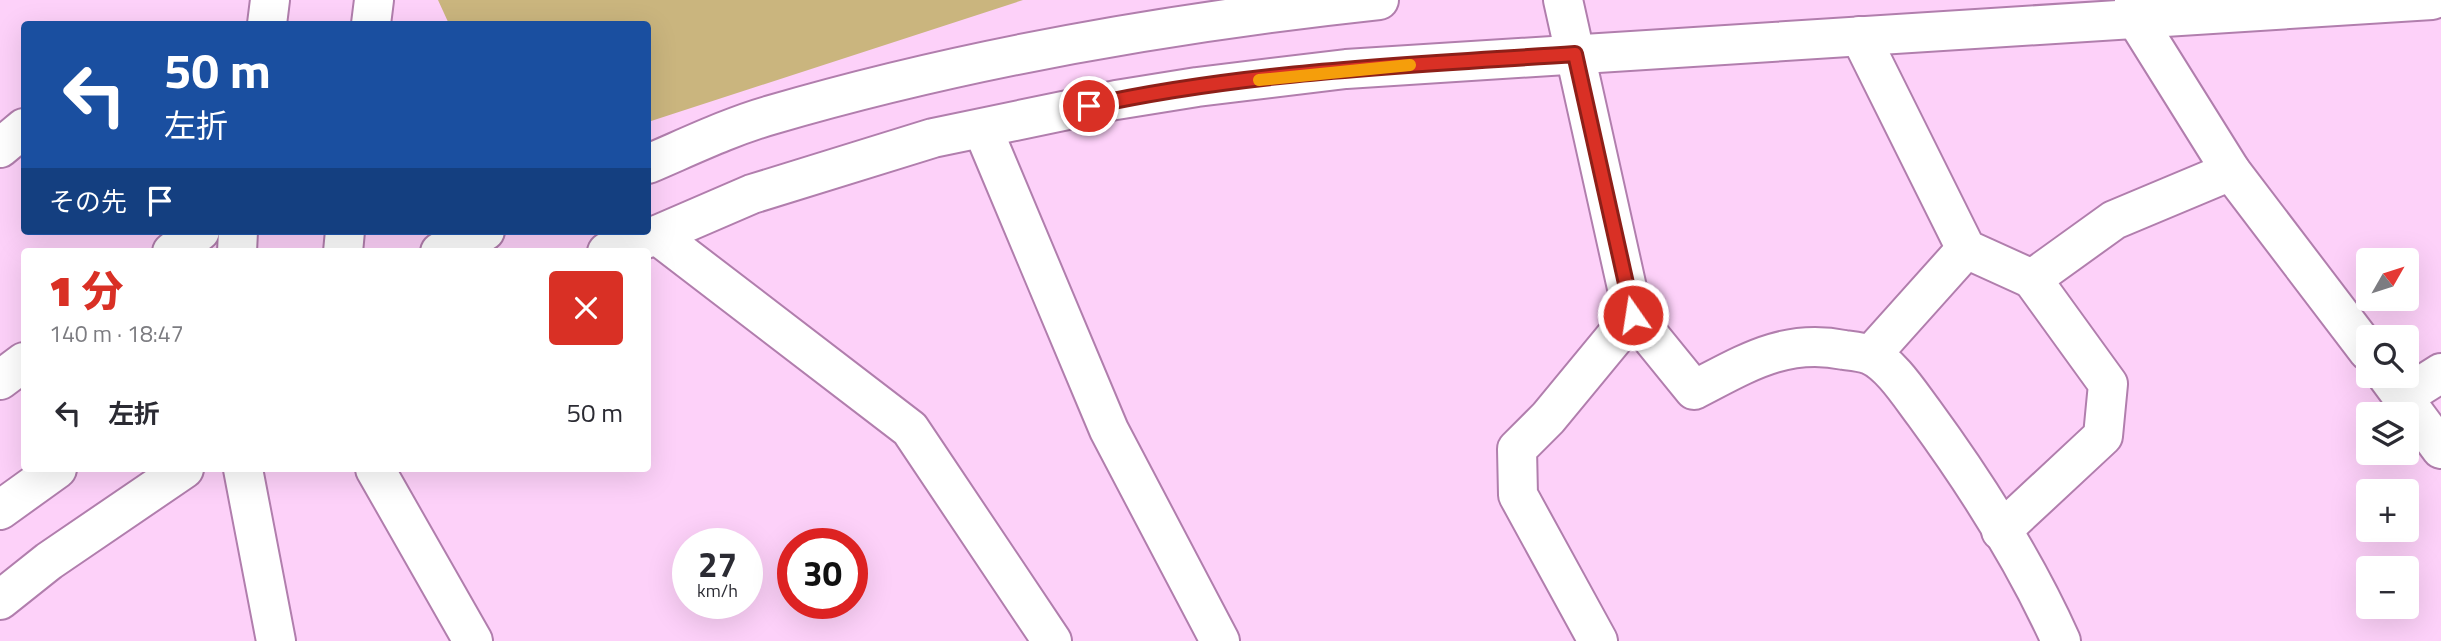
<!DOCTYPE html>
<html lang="ja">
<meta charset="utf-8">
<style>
body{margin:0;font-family:"Titillium Web","Noto Sans JP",sans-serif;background:#f7f7f7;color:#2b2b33;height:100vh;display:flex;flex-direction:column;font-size:26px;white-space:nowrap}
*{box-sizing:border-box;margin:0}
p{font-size:23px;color:#7c7c81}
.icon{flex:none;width:38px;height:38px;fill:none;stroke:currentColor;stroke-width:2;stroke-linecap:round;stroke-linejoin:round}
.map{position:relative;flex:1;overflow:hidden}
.details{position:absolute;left:21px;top:248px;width:630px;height:224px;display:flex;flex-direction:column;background:#fff;border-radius:7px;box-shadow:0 7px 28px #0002}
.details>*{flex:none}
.hud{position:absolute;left:21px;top:21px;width:630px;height:214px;border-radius:7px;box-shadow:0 7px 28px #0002;background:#1a4fa0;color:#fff;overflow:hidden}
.needle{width:46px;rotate:51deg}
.controls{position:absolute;left:2356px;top:248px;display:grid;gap:14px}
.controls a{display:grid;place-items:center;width:63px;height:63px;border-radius:7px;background:#fff;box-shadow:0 7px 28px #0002;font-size:35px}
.speed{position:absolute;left:672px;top:528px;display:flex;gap:14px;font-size:35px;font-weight:700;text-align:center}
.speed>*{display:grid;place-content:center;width:91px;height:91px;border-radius:50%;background:#fff;box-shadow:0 7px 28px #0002;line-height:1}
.speed small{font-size:18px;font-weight:400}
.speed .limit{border:10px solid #d22;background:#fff;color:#111}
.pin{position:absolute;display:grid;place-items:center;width:60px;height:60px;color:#fff;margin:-30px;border:4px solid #fff;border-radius:50%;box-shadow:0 2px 7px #0007}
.me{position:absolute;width:77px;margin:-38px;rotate:347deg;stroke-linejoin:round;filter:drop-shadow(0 0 5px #0008)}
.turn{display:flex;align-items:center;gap:24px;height:147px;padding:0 28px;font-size:32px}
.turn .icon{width:91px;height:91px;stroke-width:2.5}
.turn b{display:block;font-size:49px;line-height:60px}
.then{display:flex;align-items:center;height:66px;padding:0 28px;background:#0003;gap:14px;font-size:26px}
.round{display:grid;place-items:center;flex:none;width:74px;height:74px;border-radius:7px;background:#f7f7f7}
.summary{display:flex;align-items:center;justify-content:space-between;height:119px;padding:0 28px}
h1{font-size:42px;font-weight:800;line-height:52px;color:#d93025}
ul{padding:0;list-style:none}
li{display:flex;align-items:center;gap:21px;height:91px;padding:0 28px}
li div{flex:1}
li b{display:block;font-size:26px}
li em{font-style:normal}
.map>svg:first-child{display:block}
.green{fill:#cab57e}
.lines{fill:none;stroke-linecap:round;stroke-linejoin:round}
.minor-casing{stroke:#b17ead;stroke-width:42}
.minor{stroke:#fff;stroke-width:38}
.route-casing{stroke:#8d1f18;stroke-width:18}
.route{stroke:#d93025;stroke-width:12}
.slow{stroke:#f59e0b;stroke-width:12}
</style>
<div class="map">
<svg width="2441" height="641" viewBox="0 0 2441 641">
<rect width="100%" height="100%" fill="#fdd1f9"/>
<polygon class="green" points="438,0 1023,0 648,122 648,24 449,24"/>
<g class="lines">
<g class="minor-casing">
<g id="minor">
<path d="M1563,0L1633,315L1694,390C1745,364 1784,338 1844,350C1852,351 1863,352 1870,355C1891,364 1911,396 1924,413C1976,484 2025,561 2061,641"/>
<polyline points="2134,0 2136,19 2231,171 2368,351"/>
<polyline points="267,24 270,0"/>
<polyline points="371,24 374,0"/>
<polyline points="1860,36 1966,249 2032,279 2114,220 2231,171"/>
<polyline points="983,130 1109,430 1220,641"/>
<polyline points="0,148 24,128"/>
<path d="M648,164C688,147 729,127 771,115C969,57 1174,22 1379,0"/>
<polyline points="657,235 910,429 1052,641"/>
<polyline points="172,252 200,231"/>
<polyline points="237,252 238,231"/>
<polyline points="343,252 345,231"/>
<polyline points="440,252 485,231"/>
<polyline points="607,252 657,235 752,194 933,138 1116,100 1197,87 1346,69 2432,0"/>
<polyline points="1871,355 1966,249"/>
<polyline points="2387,376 2441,449"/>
<polyline points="0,380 24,362"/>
<polyline points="2403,397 2441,373"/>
<polyline points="243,469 276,641"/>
<polyline points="375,469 473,641"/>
<polyline points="0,510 57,469"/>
<polyline points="2001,531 2103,436 2108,384 2032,279"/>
<polyline points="0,600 49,561 184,469"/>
<polyline points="1598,641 1518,495 1517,449 1548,418 1633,315"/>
</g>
</g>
<use href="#minor" class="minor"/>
</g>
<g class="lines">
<g class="route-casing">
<path id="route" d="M1089,106C1248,71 1413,65 1575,54L1633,315"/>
</g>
<use href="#route" class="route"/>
<polyline class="slow" points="1259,80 1410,65"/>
</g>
</svg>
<div class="controls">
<a><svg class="needle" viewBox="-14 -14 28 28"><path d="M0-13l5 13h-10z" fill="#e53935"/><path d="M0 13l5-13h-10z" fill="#7c7c81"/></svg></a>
<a><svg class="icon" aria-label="search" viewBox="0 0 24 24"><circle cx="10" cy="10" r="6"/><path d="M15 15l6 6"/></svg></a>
<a><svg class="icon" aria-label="layers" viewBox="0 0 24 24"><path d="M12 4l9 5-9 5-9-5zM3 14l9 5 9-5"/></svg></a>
<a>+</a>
<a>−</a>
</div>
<div class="speed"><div>27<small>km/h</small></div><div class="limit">30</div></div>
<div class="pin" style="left:1089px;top:106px;background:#d93025"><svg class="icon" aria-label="arrive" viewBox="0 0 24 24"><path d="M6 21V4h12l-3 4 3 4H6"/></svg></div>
<svg class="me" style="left:1633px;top:315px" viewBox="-20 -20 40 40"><circle r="17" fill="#d93025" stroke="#fff" stroke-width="3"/><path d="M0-11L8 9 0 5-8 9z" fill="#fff"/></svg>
<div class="hud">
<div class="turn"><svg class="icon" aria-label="left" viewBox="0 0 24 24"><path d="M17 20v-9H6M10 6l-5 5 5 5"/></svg><div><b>50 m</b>左折</div></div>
<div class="then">その先<svg class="icon" aria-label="arrive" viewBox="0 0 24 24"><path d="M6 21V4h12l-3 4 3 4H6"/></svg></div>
</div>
<section class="details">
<div class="summary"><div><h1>1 分</h1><p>140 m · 18:47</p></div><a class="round" style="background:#d93025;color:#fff"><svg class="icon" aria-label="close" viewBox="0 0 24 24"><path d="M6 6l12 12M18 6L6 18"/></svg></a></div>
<ul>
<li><svg class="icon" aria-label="left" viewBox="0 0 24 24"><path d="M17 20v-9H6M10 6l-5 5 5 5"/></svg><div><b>左折</b></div><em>50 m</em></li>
</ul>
</section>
</div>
